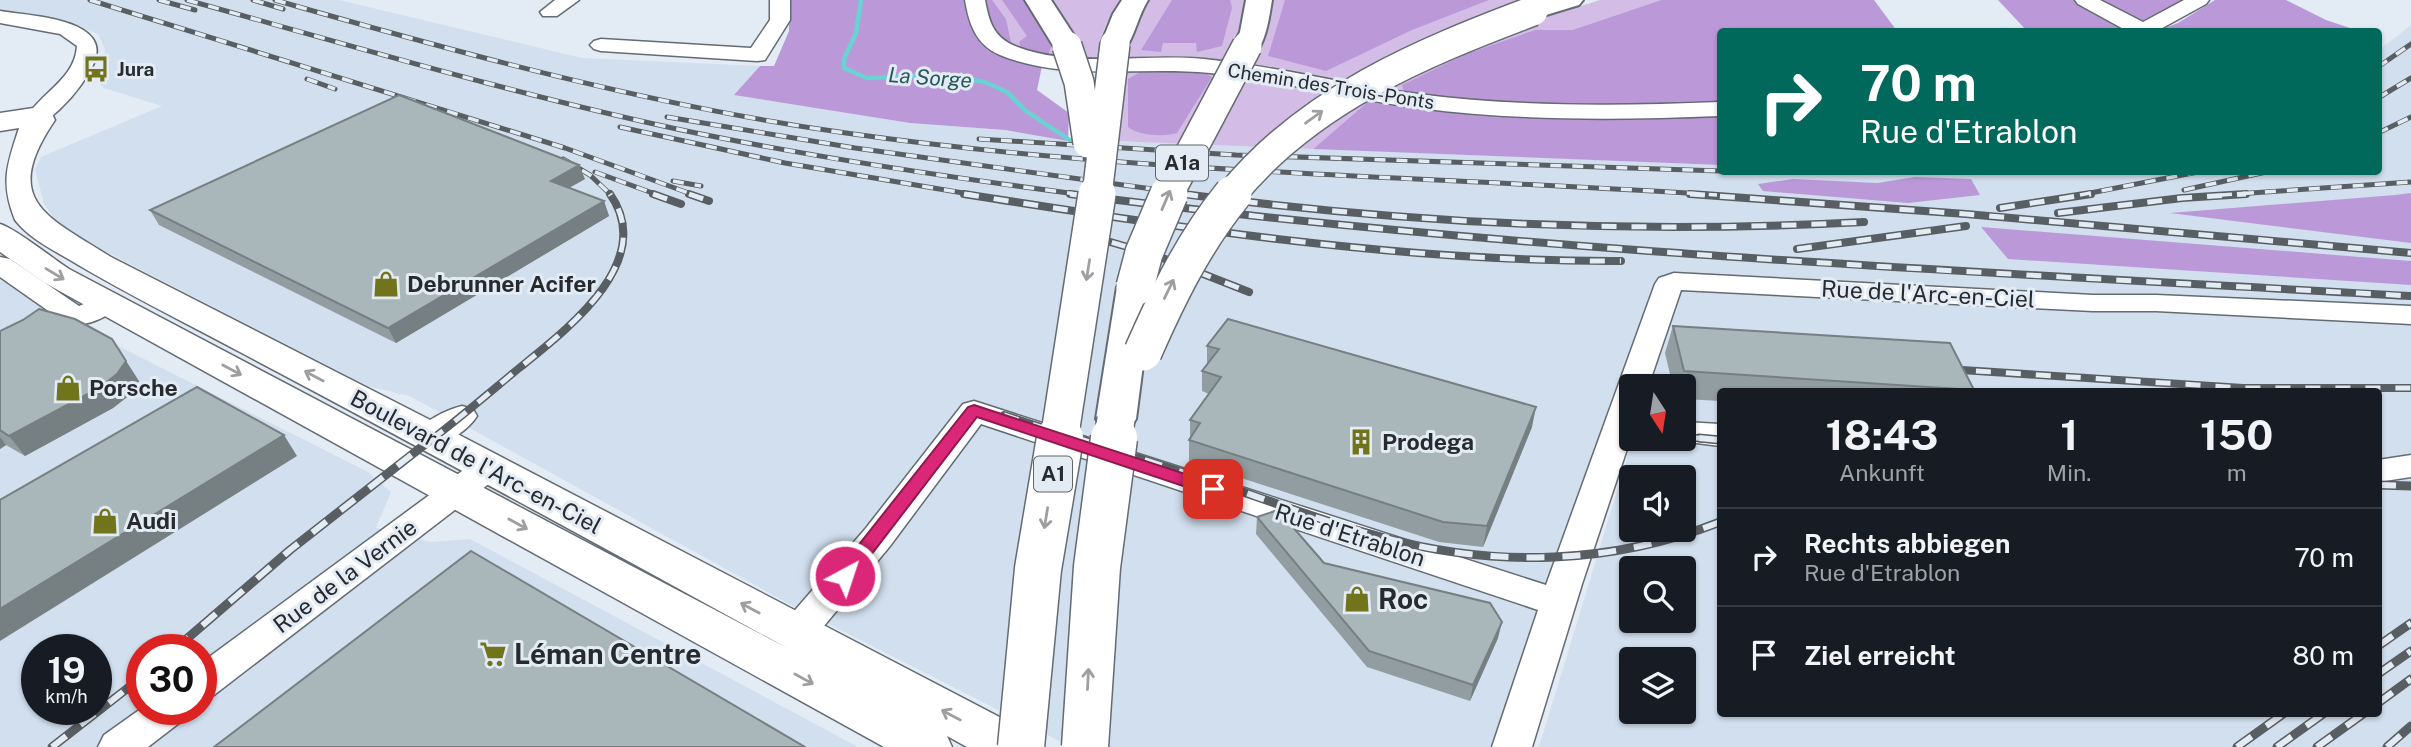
<!DOCTYPE html>
<html lang="de">
<meta charset="utf-8">
<style>
body{margin:0;font-family:"Public Sans",sans-serif;background:#20242c;color:#f1f3f6;height:100vh;display:flex;flex-direction:column;font-size:26px;white-space:nowrap}
*{box-sizing:border-box;margin:0}
p{font-size:23px;color:#9ea1a6}
.icon{flex:none;width:38px;height:38px;fill:none;stroke:currentColor;stroke-width:2;stroke-linecap:round;stroke-linejoin:round}
.map{position:relative;flex:1;overflow:hidden}
.side{position:absolute;left:1717px;top:388px;width:665px;height:329px;display:flex;flex-direction:column;background:#171b24;border-radius:7px;box-shadow:0 2px 5px #0004}
.side>*{flex:none}
.banner{position:absolute;left:1717px;top:28px;width:665px;height:147px;border-radius:7px;box-shadow:0 2px 5px #0004;background:#00695c;color:#fff;overflow:hidden}
.needle{width:46px;rotate:168deg}
.controls{position:absolute;left:1619px;top:374px;display:grid;gap:14px}
.controls a{display:grid;place-items:center;width:77px;height:77px;border-radius:7px;background:#171b24;box-shadow:0 2px 5px #0004;font-size:35px}
.speed{position:absolute;left:21px;top:634px;display:flex;gap:14px;font-size:35px;font-weight:700;text-align:center}
.speed>*{display:grid;place-content:center;width:91px;height:91px;border-radius:50%;background:#171b24;box-shadow:0 2px 5px #0004;line-height:1}
.speed small{font-size:18px;font-weight:400}
.speed .limit{border:10px solid #d22;background:#fff;color:#111}
.pin{position:absolute;display:grid;place-items:center;width:60px;height:60px;color:#fff;margin:-30px;border-radius:14px;box-shadow:0 4px 10px #0006}
.me{position:absolute;width:77px;margin:-38px;rotate:40deg;stroke-linejoin:round;filter:drop-shadow(0 0 5px #0008)}
.turn{display:flex;align-items:center;gap:24px;height:147px;padding:0 28px;font-size:32px}
.turn .icon{width:91px;height:91px;stroke-width:2.5}
.turn b{display:block;font-size:49px;line-height:60px}
.eta{display:flex;justify-content:space-evenly;align-items:center;height:119px;text-align:center}
.eta b{font-size:42px;font-weight:700;line-height:49px}
ul{padding:0;list-style:none}
li{display:flex;align-items:center;gap:21px;height:98px;padding:0 28px;border-top:2px solid #363941}
li div{flex:1}
li b{display:block;font-size:26px}
li em{font-style:normal}
.map>svg:first-child{display:block}
.built{fill:#d2dfee;fill-rule:evenodd}
.green{fill:#d3bde7}
.forest{fill:#bb99d9}
.lines{fill:none;stroke-linecap:round;stroke-linejoin:round}
.stream{stroke:#69d2d3;stroke-width:4.5}
.minor-casing{stroke:#646b73;stroke-width:3}
.major-casing{stroke:#646b73;stroke-width:3}
.highway-casing{stroke:#646b73;stroke-width:4}
.minor{fill:#fff;fill-rule:evenodd}
.major{fill:#fff;fill-rule:evenodd}
.highway{fill:#fff;fill-rule:evenodd}
.rail-far2-casing{stroke:#595e63;stroke-width:5}
.rail-far1-casing{stroke:#595e63;stroke-width:8}
.rail-casing{stroke:#595e63;stroke-width:9}
.rail-far2{stroke:#e3ebf5;stroke-width:3.5;stroke-dasharray:11;stroke-linecap:butt}
.rail-far1{stroke:#e3ebf5;stroke-width:5;stroke-dasharray:15;stroke-linecap:butt}
.rail{stroke:#e3ebf5;stroke-width:6;stroke-dasharray:18;stroke-linecap:butt}
.highway-bridge-far2-casing{stroke:#646b73;stroke-width:32;stroke-linecap:butt}
.highway-bridge-far1-casing{stroke:#646b73;stroke-width:40;stroke-linecap:butt}
.highway-bridge-casing{stroke:#646b73;stroke-width:49;stroke-linecap:butt}
.highway-bridge-far2{stroke:#fff;stroke-width:29}
.highway-bridge-far1{stroke:#fff;stroke-width:37}
.highway-bridge{stroke:#fff;stroke-width:46}
.wall{fill:#919da0}
.shaded-wall{fill:#767f82}
.building{fill:#a9b6ba;stroke:#767f82;stroke-width:2}
.oneway{stroke:#9e9fa1}
.route{fill:#db2777;stroke:#8e194d;stroke-width:2}
.labels{text-anchor:middle;stroke-width:6;stroke-linejoin:round;paint-order:stroke}
.far-poi-label{font-size:19px;font-weight:bold;fill:#272a2e;stroke:#e3ebf5;text-anchor:start}
.far-street-label{font-size:19px;fill:#272a2e;stroke:#e3ebf5}
.far-water-label{font-size:21px;font-style:italic;fill:#285757;stroke:#e3ebf5}
.shield{fill:#e3ebf5;stroke:#5f646a;stroke-width:2}
.shield-label{font-size:21px;font-weight:bold;fill:#272a2e}
.poi-label{font-size:23px;font-weight:bold;fill:#272a2e;stroke:#e3ebf5;text-anchor:start}
.street-label{font-size:23px;fill:#272a2e;stroke:#e3ebf5}
.near-poi-label{font-size:28px;font-weight:bold;fill:#272a2e;stroke:#e3ebf5;text-anchor:start}
</style>
<div class="map">
<svg width="2411" height="747" viewBox="0 0 2411 747">
<rect width="100%" height="100%" fill="#e3ebf5"/>
<g class="built">
<path d="M0,0H339L582,58L760,66L735,95L910,123L1005,130L1068,141L1155,142L1720,165V172H2378V51L2411,25V747H1539L1633,439H1684V387H1650L1680,270L1611,410L1496,747H1071L793,606L453,419L409,396L368,386L105,251L56,221L44,204L35,170L41,157L162,106L104,88L97,82L103,68L105,49L98,34L72,24L0,12ZM1720,392H2378V714H1720ZM1631,478H1684V530H1631ZM1631,569H1684V621H1631ZM1631,660H1684V712H1631Z"/>
<path d="M0,277L55,314L368,472L391,492L376,528L431,542L470,539L858,747H0ZM37,649H96V709H37ZM142,649H201V709H142Z"/>
</g>
<g class="green">
<polygon points="983,0 1025,0 1061,58 1024,52 993,35"/>
<path d="M1049,0H1121C1108,17 1099,36 1098,58H1082Z"/>
<polygon points="1145,0 1548,0 1345,87 1122,59"/>
<polygon points="1600,0 1661,0 1572,30 1535,30 1405,96 1370,92 1542,18"/>
<polygon points="1121,66 1216,70 1371,99 1313,149 1116,141"/>
</g>
<g class="forest">
<path d="M789,0H964C975,52 992,58 1042,66L1037,90L1069,113L1068,141L1005,130L910,123L734,95L760,66H774L789,31Z"/>
<path d="M986,0H992L1006,19L1011,43C992,35 988,19 986,0Z"/>
<path d="M1002,0H1023L1026,3L1053,41L1048,56C1037,54 1022,55 1019,42L1027,36Z"/>
<polygon points="1172,0 1230,0 1232,8 1222,46 1197,52 1196,43 1163,43 1161,52 1141,50"/>
<polygon points="1285,0 1489,0 1412,30 1326,71 1268,56"/>
<polygon points="1661,0 1874,0 1897,31 1720,32 1720,104 1621,109 1405,96 1402,85 1466,54 1535,30 1572,30"/>
<polygon points="1998,0 2075,0 2124,23 2126,27 2115,32 2027,31"/>
<polygon points="2090,0 2183,0 2138,23"/>
<polygon points="2215,0 2286,0 2326,20 2359,31 2157,31 2178,23"/>
<path d="M1162,69L1204,72L1212,77L1177,133C1163,137 1140,136 1128,127V79L1140,72Z"/>
<polygon points="1371,99 1624,118 1720,114 1720,165 1313,149"/>
<polygon points="1915,177 1971,179 1980,195 1908,203 1763,191 1758,184 1793,179 1877,183"/>
<polygon points="2411,193 2411,243 2170,213 2395,195"/>
<polygon points="1981,227 2411,261 2411,285 2008,259"/>
</g>
<g class="lines">
<polyline class="stream" points="861,0 856,33 844,59 844,68 867,78 945,75 985,82 1007,92 1026,111 1071,141"/>
<g class="minor-casing">
<g id="minor">
<polygon points="555,0 579,0 557,16 543,16 540,12"/>
<polygon points="770,0 790,0 790,20 765,60 757,61 601,51 594,49 590,45 594,41 601,39 751,48 770,20"/>
<path d="M965,0H985C989,21 993,37 1015,46C1073,69 1142,53 1204,59C1276,66 1346,85 1418,94C1518,107 1619,106 1720,102V116C1620,120 1518,121 1419,108C1349,99 1280,80 1210,73C1140,66 1066,82 1000,55C976,45 969,24 965,0Z"/>
<polygon points="2075,0 2100,0 2143,22 2184,0 2209,0 2206,4 2155,32 2129,32 2078,4"/>
<path d="M0,11C32,16 122,19 90,71C79,90 64,107 47,120H31L28,115C44,91 75,78 77,46L60,34L0,23Z"/>
<path d="M0,257L10,259L79,306L107,295L117,297L121,303C111,317 84,328 67,324L0,277Z"/>
<polygon points="1674,273 2093,295 2156,295 2411,306 2411,324 2156,311 2093,311 1681,290 1648,387 1631,387 1631,437 1582,584 1532,747 1492,747 1538,610 981,424 890,546 810,643 797,647 784,643 779,633 784,623 866,528 963,404 974,401 1546,585 1655,284 1659,278"/>
<path d="M462,406L473,409L477,416C470,428 445,447 430,447C426,447 423,445 419,444L414,436C423,421 446,410 462,406Z"/>
<polygon points="1684,422 1720,424 1720,446 1673,440 1684,439"/>
<polygon points="2411,455 2411,477 2378,482 2378,460"/>
<polygon points="488,457 499,460 504,468 499,476 214,695 201,699 201,663 477,460"/>
<polygon points="142,708 188,709 183,720 148,747 98,747 104,735"/>
</g>
</g>
<g class="major-casing">
<path id="major" d="M40,107L50,110L55,120C0,201 46,216 111,257L444,427L1028,732L1035,747H967L947,736L952,747H884L45,283L0,252V224C15,228 52,258 69,269L787,648C604,548 422,448 238,351C182,321 125,293 70,260C51,249 29,238 15,220C0,182 7,165 19,128L0,131V113Z"/>
</g>
<g class="highway-casing">
<g id="highway">
<polygon points="1025,0 1051,0 1081,46 1077,52 1067,54 1057,52"/>
<path d="M1122,0H1148C1138,16 1135,35 1125,50L1115,52L1105,50L1101,44L1113,14Z"/>
<path d="M1246,0H1272C1269,18 1267,36 1257,52L1247,54L1237,52L1233,46L1240,32Z"/>
<polygon points="1542,0 1583,0 1579,5 1533,19 1524,17 1520,11 1524,5"/>
<polygon points="1135,276 1148,279 1153,287 1136,419 1130,428 1116,432 1102,428 1096,419 1117,287 1122,279"/>
</g>
</g>
<use href="#minor" class="minor"/>
<use href="#major" class="major"/>
<use href="#highway" class="highway"/>
<g class="rail-far2-casing">
<g id="rail-far2">
<polyline points="90,0 565,148 694,195"/>
<polyline points="159,0 195,10"/>
<path d="M187,0C356,47 524,97 696,133C824,159 954,178 1084,195"/>
<polyline points="253,0 283,9"/>
<path d="M275,0C463,54 653,106 846,133C1135,174 1427,176 1717,195"/>
<polyline points="2378,67 2411,44"/>
<polyline points="307,79 335,89"/>
<polyline points="2378,98 2411,78"/>
<polyline points="667,117 855,148 1196,195"/>
<polyline points="620,127 785,163 975,195"/>
<polyline points="2378,133 2411,117"/>
<polyline points="979,139 1236,155 1720,171"/>
<polyline points="563,159 590,175 611,195"/>
<polyline points="595,172 658,195"/>
<polyline points="1764,172 1852,172"/>
<polyline points="673,181 701,186"/>
<polyline points="2184,190 2266,172"/>
<polyline points="2080,195 2198,172"/>
<polyline points="2221,195 2411,182"/>
</g>
</g>
<g class="rail-far1-casing">
<g id="rail-far1">
<polyline points="653,194 681,204"/>
<polyline points="689,194 709,201"/>
<path d="M964,194C1182,228 1399,262 1621,261"/>
<path d="M1070,194C1515,252 1964,271 2411,296"/>
<path d="M1183,194C1414,224 1631,234 1864,222"/>
<polyline points="1690,194 1966,214 2411,253"/>
<polyline points="2000,208 2091,194"/>
<polyline points="2058,213 2182,198 2246,194"/>
<polyline points="1083,234 1155,255 1249,292"/>
<polyline points="1797,249 1966,226"/>
<polyline points="1946,369 2243,388 2411,388"/>
<polyline points="1004,415 1081,440"/>
<polyline points="1684,437 1720,440"/>
<path d="M431,440C461,417 489,393 518,369C565,331 658,262 610,194"/>
</g>
</g>
<g class="rail-casing">
<g id="rail">
<path d="M1076,438C1132,456 1188,474 1243,492C1290,508 1337,526 1385,538C1497,568 1613,564 1720,522"/>
<polyline points="1699,438 1720,440"/>
<polyline points="2378,485 2411,486"/>
<polyline points="2378,646 2411,623"/>
<polyline points="175,649 290,550 433,438"/>
<polyline points="2378,674 2411,651"/>
<polyline points="2378,703 2411,679"/>
<polyline points="52,747 142,677"/>
<polyline points="2237,747 2283,714"/>
<polyline points="2277,747 2323,714"/>
<polyline points="2317,747 2363,714"/>
<polyline points="2387,747 2411,726"/>
</g>
</g>
<use href="#rail-far2" class="rail-far2"/>
<use href="#rail-far1" class="rail-far1"/>
<use href="#rail" class="rail"/>
<g class="highway-bridge-far2-casing">
<g id="highway-bridge-far2">
<polyline points="1067,46 1079,82 1088,143"/>
<polyline points="1097,195 1115,44"/>
<polyline points="1168,195 1247,46"/>
<path d="M1231,195C1308,100 1421,53 1533,11"/>
</g>
</g>
<g class="highway-bridge-far1-casing">
<g id="highway-bridge-far1">
<polyline points="1135,287 1144,253 1169,194"/>
<path d="M1143,352C1168,295 1194,242 1233,194"/>
<polyline points="1059,440 1097,194"/>
<polyline points="1113,440 1116,419"/>
</g>
</g>
<g class="highway-bridge-casing">
<g id="highway-bridge">
<polyline points="1021,747 1038,569 1060,438"/>
<polyline points="1085,747 1097,567 1114,438"/>
</g>
</g>
<use href="#highway-bridge-far2" class="highway-bridge-far2"/>
<use href="#highway-bridge-far1" class="highway-bridge-far1"/>
<use href="#highway-bridge" class="highway-bridge"/>
</g>
<g class="wall">
<polygon points="585,179 569,188 604,201 609,216 396,343 159,225 150,210"/>
<polygon points="23,320 139,381 131,394 113,408 25,456 6,445 0,449 0,331"/>
<polygon points="1673,326 1974,390 1972,392 1720,392 1720,401 1684,399 1684,387 1673,387 1665,353"/>
<polygon points="1207,346 1532,427 1483,547 1439,542 1189,461 1189,440 1190,437 1190,420 1209,394 1202,391 1202,371 1207,364"/>
<polygon points="1257,517 1324,563 1498,638 1470,701 1367,667 1256,534"/>
</g>
<g class="shaded-wall">
<polygon points="579,165 585,179 556,195 551,181"/>
<polygon points="604,201 609,216 396,343 388,328"/>
<polygon points="112,339 139,381 131,394 113,408 25,456 9,436"/>
<polygon points="1536,407 1532,427 1483,547 1487,526"/>
<polygon points="284,435 297,456 0,641 0,609"/>
<polygon points="0,437 6,445 0,449"/>
<polygon points="1502,622 1498,638 1470,701 1473,685"/>
</g>
<g class="building">
<polygon points="399,95 579,165 551,181 604,201 388,328 150,210"/>
<polygon points="39,309 75,319 112,339 126,361 117,374 99,388 9,436 0,430 0,331 23,320"/>
<polygon points="1228,319 1536,407 1487,526 1443,522 1189,440 1200,423 1190,420 1221,377 1202,371 1219,349 1207,346"/>
<polygon points="1673,326 1950,343 1974,390 1684,371"/>
<polygon points="197,387 284,435 0,609 0,500"/>
<polygon points="1278,510 1324,563 1490,603 1502,622 1473,685 1369,651 1257,517"/>
<polygon points="471,551 805,747 214,747"/>
</g>
<defs><path id="oneway-shaft" d="M-6 0H5M1.5-3L5.5 0L1.5 3" fill="none" stroke-width="1.6" stroke-linecap="round" stroke-linejoin="round" transform="scale(1.75)"/></defs>
<g class="oneway">
<use href="#oneway-shaft" transform="translate(1314 117) rotate(-36)"/>
<use href="#oneway-shaft" transform="translate(1166 200) rotate(-67)"/>
<use href="#oneway-shaft" transform="translate(1088 270) rotate(99)"/>
<use href="#oneway-shaft" transform="translate(55 274) rotate(31)"/>
<use href="#oneway-shaft" transform="translate(1169 289) rotate(-64)"/>
<use href="#oneway-shaft" transform="translate(232 370) rotate(28)"/>
<use href="#oneway-shaft" transform="translate(314 376) rotate(-152)"/>
<use href="#oneway-shaft" transform="translate(1046 518) rotate(99)"/>
<use href="#oneway-shaft" transform="translate(518 524) rotate(29)"/>
<use href="#oneway-shaft" transform="translate(750 608) rotate(-152)"/>
<use href="#oneway-shaft" transform="translate(804 679) rotate(29)"/>
<use href="#oneway-shaft" transform="translate(1088 679) rotate(-87)"/>
<use href="#oneway-shaft" transform="translate(951 715) rotate(-152)"/>
</g>
<polygon class="route" points="974,405 1219,485 1222,489 1219,494 1207,494 977,417 851,581 838,581 835,576 838,571 968,407"/>
<defs>
<g id="bus-bare" transform="scale(2.1)"><path d="M-5-6H5V4H4V6H2V4H-2V6H-4V4H-5ZM-3.5-4V0h7V-4ZM-3.5 1.2v1.5H-2V1.2ZM2 1.2v1.5H3.5V1.2Z" fill="#71741b" stroke="#e3ebf5" stroke-width="2.5" paint-order="stroke"/></g>
<g id="shop-bare" transform="scale(2.1)"><path d="M-5-2.5h2.3a2.7 3.5 0 0 1 5.4 0H5L5.5 6h-11ZM-1.5-2.5h3a1.5 2.3 0 0 0-3 0Z" fill="#71741b" stroke="#e3ebf5" stroke-width="2.5" paint-order="stroke"/></g>
<g id="building-bare" transform="scale(2.1)"><path d="M-4-6H4V6H1V3H-1V6H-4ZM-2.5-4.3h1.7v1.8h-1.7ZM.8-4.3h1.7v1.8H.8ZM-2.5-1h1.7V.8h-1.7ZM.8-1h1.7V.8H.8Z" fill="#71741b" stroke="#e3ebf5" stroke-width="2.5" paint-order="stroke"/></g>
<g id="supermarket-bare" transform="scale(2.1)"><path d="M-6-5.5h2.5l.6 2H6L4.5 2H-2.5L-4.4-4H-6ZM-1.5 3.2a1.3 1.3 0 1 0 .1 0ZM3 3.2a1.3 1.3 0 1 0 .1 0Z" fill="#71741b" stroke="#e3ebf5" stroke-width="2.5" paint-order="stroke"/></g>
</defs>
<g fill-rule="evenodd">
<use href="#bus-bare" x="96" y="69"/>
<use href="#shop-bare" x="386" y="284"/>
<use href="#shop-bare" x="68" y="388"/>
<use href="#building-bare" x="1361" y="442"/>
<use href="#shop-bare" x="105" y="521"/>
<use href="#shop-bare" x="1357" y="599"/>
<use href="#supermarket-bare" x="493" y="654"/>
</g>
<g class="labels">
<g class="far-poi-label">
<text x="117" y="76">Jura</text>
</g>
<g class="far-street-label">
<text transform="translate(1331 86) rotate(9)" y="7">Chemin des Trois-Ponts</text>
</g>
<g class="far-water-label">
<text transform="translate(930 78) rotate(4)" y="7">La Sorge</text>
</g>
<g class="shield">
<rect x="1156" y="145.5" width="52" height="35" rx="5"/>
<rect x="1034" y="456.5" width="38" height="35" rx="5"/>
</g>
<g class="shield-label">
<text x="1182" y="170">A1a</text>
<text x="1053" y="481">A1</text>
</g>
<g class="poi-label">
<text x="407" y="292">Debrunner Acifer</text>
<text x="89" y="396">Porsche</text>
<text x="1382" y="450">Prodega</text>
<text x="126" y="529">Audi</text>
</g>
<g class="street-label">
<text transform="translate(1928 294) rotate(3)" y="8">Rue de l'Arc-en-Ciel</text>
<text transform="translate(476 462) rotate(28)" y="8">Boulevard de l'Arc-en-Ciel</text>
<text transform="translate(1350 535) rotate(18)" y="8">Rue d'Etrablon</text>
<text transform="translate(345 576) rotate(-37)" y="8">Rue de la Vernie</text>
</g>
<g class="near-poi-label">
<text x="1378" y="609">Roc</text>
<text x="514" y="664">Léman Centre</text>
</g>
</g>
</svg>
<div class="controls">
<a><svg class="needle" viewBox="-14 -14 28 28"><path d="M0-13l5 13h-10z" fill="#e53935"/><path d="M0 13l5-13h-10z" fill="#9ea1a6"/></svg></a>
<a><svg class="icon" aria-label="sound" viewBox="0 0 24 24"><path d="M4 9h4l5-4v14l-5-4H4zM17 9q2 3 0 6"/></svg></a>
<a><svg class="icon" aria-label="search" viewBox="0 0 24 24"><circle cx="10" cy="10" r="6"/><path d="M15 15l6 6"/></svg></a>
<a><svg class="icon" aria-label="layers" viewBox="0 0 24 24"><path d="M12 4l9 5-9 5-9-5zM3 14l9 5 9-5"/></svg></a>
</div>
<div class="speed"><div>19<small>km/h</small></div><div class="limit">30</div></div>
<div class="pin" style="left:1213px;top:489px;background:#d93025"><svg class="icon" aria-label="arrive" viewBox="0 0 24 24"><path d="M6 21V4h12l-3 4 3 4H6"/></svg></div>
<svg class="me" style="left:845px;top:576px" viewBox="-20 -20 40 40"><circle r="17" fill="#db2777" stroke="#fff" stroke-width="3"/><path d="M0-11L8 9 0 5-8 9z" fill="#fff"/></svg>
<div class="banner">
<div class="turn"><svg class="icon" aria-label="right" viewBox="0 0 24 24"><path d="M7 20v-9h11M14 6l5 5-5 5"/></svg><div><b>70 m</b>Rue d'Etrablon</div></div>
</div>
<section class="side">
<div class="eta">
<div><b>18:43</b><p>Ankunft</p></div>
<div><b>1</b><p>Min.</p></div>
<div><b>150</b><p>m</p></div>
</div>
<ul>
<li><svg class="icon" aria-label="right" viewBox="0 0 24 24"><path d="M7 20v-9h11M14 6l5 5-5 5"/></svg><div><b>Rechts abbiegen</b><p>Rue d'Etrablon</p></div><em>70 m</em></li>
<li><svg class="icon" aria-label="arrive" viewBox="0 0 24 24"><path d="M6 21V4h12l-3 4 3 4H6"/></svg><div><b>Ziel erreicht</b></div><em>80 m</em></li>
</ul>
</section>
</div>
